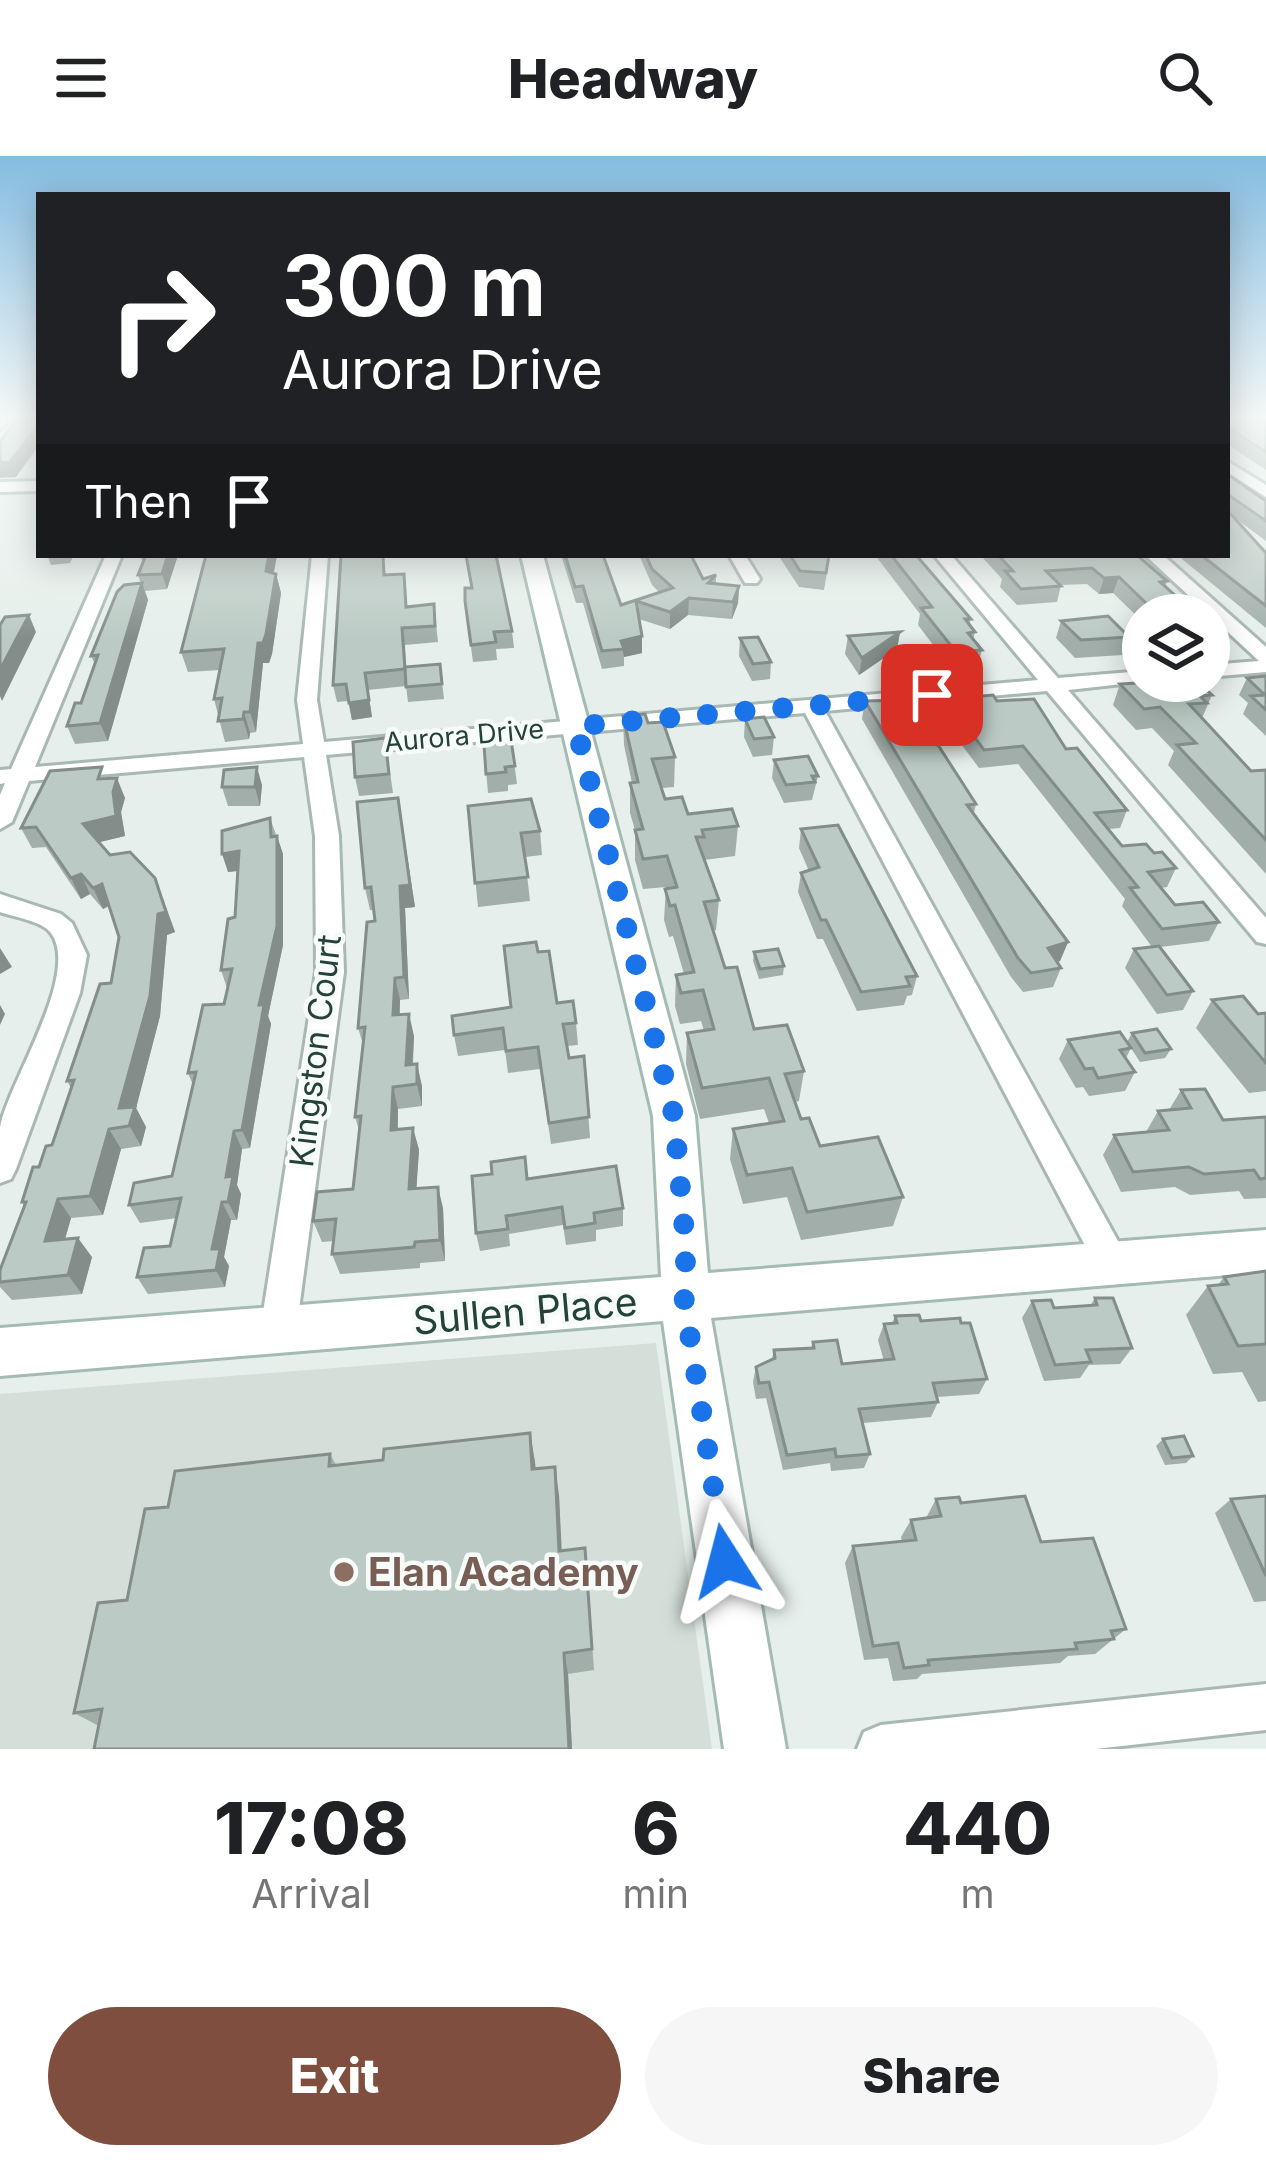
<!DOCTYPE html>
<style>
body{margin:0;font-family:Inter,sans-serif;background:#f6f6f6;color:#202124;height:100vh;display:flex;flex-direction:column;font-size:45px;white-space:nowrap}
*{box-sizing:border-box;margin:0}
p{font-size:39px;color:#757577}
.icon{flex:none;width:66px;height:66px;fill:none;stroke:currentColor;stroke-width:2;stroke-linecap:round;stroke-linejoin:round}
.map{position:relative;height:1593px;overflow:hidden}
.details{display:flex;flex-direction:column;background:#fff;flex:1}
.details>*{flex:none}
.guide{position:absolute;left:36px;top:36px;width:1194px;height:366px;border-radius:0px;box-shadow:0 6px 30px #0003;background:#202124;color:#fff;overflow:hidden}
.controls{position:absolute;left:1122px;top:438px;display:grid;gap:24px}
.controls a{display:grid;place-items:center;width:108px;height:108px;border-radius:50%;background:#fff;box-shadow:0 6px 30px #0003;font-size:60px}
.pin{position:absolute;display:grid;place-items:center;width:102px;height:102px;color:#fff;margin:-51px;border-radius:24px;box-shadow:0 6px 18px #0006}
.me{position:absolute;width:132px;margin:-66px;rotate:351deg;stroke-linejoin:round;filter:drop-shadow(0 0 9px #0008)}
.turn{display:flex;align-items:center;gap:42px;height:252px;padding:0 48px;font-size:54px}
.turn .icon{width:156px;height:156px;stroke-width:2.5}
.turn b{display:block;font-size:84px;line-height:102px}
.then{display:flex;align-items:center;height:114px;padding:0 48px;background:#0003;gap:24px;font-size:45px}
.eta{display:flex;justify-content:space-evenly;align-items:center;height:204px;text-align:center}
.eta b{font-size:72px;font-weight:800;line-height:84px}
.button{display:flex;gap:24px;margin-top:auto;padding:24px 48px}
.button a{flex:1;height:138px;border-radius:72px;background:#7f4e3f;color:#fff;font-size:48px;font-weight:800;line-height:138px;text-align:center}
.button a+a{background:#f6f6f6;color:#202124}
header{display:flex;justify-content:space-between;align-items:center;height:156px;padding:0 48px;background:#fff;font-size:54px;font-weight:800}
.map>svg:first-child{display:block}
.built{fill:#d4dfda}
.lines{fill:none;stroke-linecap:round;stroke-linejoin:round}
.street-casing{stroke:#a8b8b2;stroke-width:6}
.secondary-casing{stroke:#a4bbb3;stroke-width:6}
.street{fill:#fff;fill-rule:evenodd}
.secondary{fill:#fff;fill-rule:evenodd}
.wall{fill:#a1aea9}
.shaded-wall{fill:#838d89}
.building{fill:#bbcac4;stroke:#838d89;stroke-width:3}
.route{stroke:#1a73e8;stroke-width:21;stroke-dasharray:0 37.8}
.education-dot{fill:#8d6e63;stroke:#f7fbf9;stroke-width:4.5}
.labels{text-anchor:middle;stroke-width:9;stroke-linejoin:round;paint-order:stroke}
.far-street-label{font-size:27px;fill:#24423a;stroke:#f7fbf9}
.street-label{font-size:33px;fill:#24423a;stroke:#f7fbf9}
.near-street-label{font-size:39px;fill:#24423a;stroke:#f7fbf9}
.near-education-label{font-size:39px;font-weight:bold;fill:#785e54;stroke:#f7fbf9;text-anchor:start}
</style>
<header><svg class="icon" aria-label="menu" viewBox="0 0 24 24"><path d="M4 6h16M4 12h16M4 18h16"/></svg>Headway<svg class="icon" aria-label="search" viewBox="0 0 24 24"><circle cx="10" cy="10" r="6"/><path d="M15 15l6 6"/></svg></header>
<div class="map">
<svg width="1266" height="1593" viewBox="0 0 1266 1593">
<rect width="100%" height="100%" fill="#e6efeb"/>
<polygon class="built" points="656,1187 712,1593 0,1593 0,1238"/>
<g class="lines">
<g class="street-casing">
<g id="street">
<polygon points="0,261 13,261 0,273"/>
<polygon points="1227,305 1266,329 1266,341 1227,316"/>
<polygon points="39,325 39,335 0,336 0,326"/>
<polygon points="106,399 122,399 35,611 303,588 297,544 312,399 328,399 317,544 324,586 1038,524 934,399 951,399 1058,522 1143,515 1143,525 1150,525 1068,534 1266,762 1266,788 1257,786 1047,535 825,555 1124,1096 1129,1107 1124,1118 1112,1123 1100,1118 805,557 326,599 339,680 344,816 296,1176 291,1188 278,1194 265,1188 260,1176 316,816 315,680 304,601 29,625 12,666 0,673 0,639 5,627 0,628 0,614 11,613"/>
<polygon points="729,399 745,399 760,423 757,427 745,427"/>
<polygon points="1145,399 1163,399 1266,491 1266,516 1209,521 1209,509 1259,505"/>
<path d="M0,738L61,758L72,767L87,799L80,837L16,1013L11,1023L0,1027C0,1009 0,988 0,971C9,925 81,818 51,777C42,765 14,761 0,756Z"/>
<polygon points="1266,1528 1266,1574 1095,1593 857,1593 864,1576 881,1569"/>
</g>
</g>
<g class="secondary-casing">
<polygon id="secondary" points="521,399 543,399 695,960 708,1117 1266,1074 1266,1116 711,1162 786,1593 724,1593 663,1165 0,1220 0,1172 661,1121 653,960"/>
</g>
<use href="#street" class="street"/>
<use href="#secondary" class="secondary"/>
</g>
<g class="wall">
<polygon points="1227,261 1266,261 1266,314 1227,288"/>
<polygon points="1227,318 1266,345 1266,385 1235,362 1266,397 1266,472 1182,403 1181,399 1227,399"/>
<polygon points="47,399 74,399 70,407 51,409"/>
<polygon points="140,399 178,399 167,433 145,435 148,444 108,585 75,588 67,570 81,547 95,508 91,500 141,428 138,419 143,408"/>
<polygon points="206,399 277,399 274,417 276,418 281,437 272,498 269,507 263,507 256,576 250,577 249,583 225,586 214,543 220,514 188,516 181,496"/>
<polygon points="465,399 496,399 512,475 514,492 496,493 497,504 473,506 465,445 471,432"/>
<polygon points="561,399 603,399 621,449 659,436 652,429 639,399 694,399 692,401 703,423 716,419 716,428 739,430 738,447 732,463 688,459 670,473 639,463 642,480 642,497 624,501 624,510 602,513 583,447 576,447"/>
<polygon points="778,399 830,399 824,434 799,431"/>
<polygon points="875,399 916,399 971,463 969,469 975,476 973,484 982,494 977,511 952,514 918,469 920,458"/>
<polygon points="983,399 1137,399 1167,425 1165,431 1185,448 1181,459 1143,459 1142,465 1113,437 1099,438 1087,428 1061,429 1057,446 1017,449 1000,431 1002,423 982,401"/>
<polygon points="404,418 407,450 434,448 438,486 405,489 406,511 440,508 444,543 408,546 406,530 368,534 372,561 352,564 348,545 337,546 333,529 386,419"/>
<polygon points="1061,465 1129,481 1123,499 1075,502 1056,482"/>
<polygon points="900,476 897,493 859,519 845,498 848,480"/>
<polygon points="740,482 771,506 770,523 752,525 739,500"/>
<polygon points="1266,520 1266,580 1243,558 1248,547 1239,539 1247,522"/>
<polygon points="1120,528 1212,539 1203,560 1201,561 1251,615 1266,614 1266,718 1168,609 1174,595 1152,572 1136,574 1113,549"/>
<polygon points="946,543 997,545 1066,593 1127,654 1120,672 1108,673 1122,690 1154,697 1176,712 1167,731 1161,732 1175,749 1219,766 1209,785 1160,791 1193,835 1183,854 1157,858 1125,812 1134,793 1152,791 1122,750 1125,743 1018,608 979,612 941,561"/>
<polygon points="865,545 976,648 974,657 1068,786 1060,805 1057,806 1061,812 1053,831 1023,836 1011,821 862,563"/>
<polygon points="623,560 648,567 675,601 674,631 662,632 665,643 688,658 738,670 735,700 704,704 719,744 716,774 713,775 725,812 754,873 804,915 799,945 795,946 801,963 820,990 903,1041 893,1070 801,1084 787,1041 743,1048 730,1003 733,973 769,967 764,953 700,963 686,908 687,877 704,875 701,865 680,868 675,850 676,819 684,818 673,780 669,781 664,764 666,731 643,733 635,704 635,674 630,657 630,627 632,627 624,589"/>
<polygon points="745,563 774,581 772,599 753,601 744,581"/>
<polygon points="385,582 393,637 359,640 355,621"/>
<polygon points="511,584 517,628 508,629 508,635 488,637 484,589"/>
<polygon points="774,604 818,620 812,644 784,647 772,622"/>
<polygon points="107,623 125,642 121,656 125,680 99,686 110,699 163,742 175,776 167,779 160,860 136,952 146,971 141,990 121,993 103,1059 71,1062 65,1083 92,1101 82,1138 12,1144 0,1131 0,1114 24,1050 22,1046 52,989 71,932 67,925 111,827 119,781 109,750 103,753 90,738 81,743 46,691 32,692 21,672"/>
<polygon points="262,629 260,650 228,650 222,631"/>
<polygon points="398,642 415,751 405,752 409,843 400,844 400,859 414,880 413,909 422,930 422,950 398,953 398,973 413,972 419,994 416,1033 443,1052 445,1105 420,1107 420,1112 340,1118 332,1098 334,1085 322,1086 313,1065 353,1033 359,974 355,961 363,888 358,872 375,765 373,754 370,754 365,732"/>
<polygon points="468,650 540,675 542,699 525,701 530,745 478,751"/>
<polygon points="270,662 283,698 283,789 268,860 271,868 250,992 242,993 237,1029 241,1038 237,1064 231,1064 224,1101 229,1110 225,1131 148,1138 137,1121 170,1090 177,1062 140,1067 129,1049 172,1020 193,929 188,917 224,848 227,832 221,814 235,761 238,715 228,716"/>
<polygon points="801,673 917,820 912,839 907,840 904,849 857,855 823,783 817,783 798,736 801,717 809,715 799,692"/>
<polygon points="754,796 784,810 783,819 759,823 753,805"/>
<polygon points="1212,844 1258,858 1266,857 1266,935 1249,937 1196,872"/>
<polygon points="557,847 576,867 578,889 567,890 569,902 584,900 590,982 551,988 540,913 508,917 505,894 458,900 454,879 511,851"/>
<polygon points="1132,877 1171,893 1165,902 1140,906 1127,886"/>
<polygon points="1068,884 1131,892 1126,902 1135,916 1125,935 1089,940 1083,931 1076,932 1059,903"/>
<polygon points="1181,934 1223,964 1266,961 1266,1042 1244,1043 1239,1035 1190,1039 1175,1031 1121,1036 1103,999 1114,979 1146,976 1158,955 1169,954"/>
<polygon points="492,1018 528,1023 623,1052 623,1070 596,1074 596,1085 566,1089 563,1069 509,1078 510,1090 480,1095 476,1077"/>
<polygon points="1266,1115 1266,1245 1258,1246 1242,1216 1213,1218 1186,1159 1208,1130 1218,1129 1224,1121"/>
<polygon points="1095,1142 1132,1192 1120,1208 1089,1209 1080,1222 1044,1225 1022,1162 1032,1145 1054,1152 1090,1150"/>
<polygon points="895,1160 921,1165 961,1167 987,1223 979,1238 937,1241 938,1246 931,1261 863,1267 870,1298 864,1312 831,1315 830,1307 783,1314 766,1242 756,1243 753,1226 756,1211 772,1203 774,1194 811,1192 813,1186 842,1208 884,1205 878,1184 884,1168 892,1167"/>
<polygon points="530,1277 536,1313 559,1339 561,1394 585,1392 594,1514 568,1518 572,1593 94,1593 99,1570 74,1557 127,1444 168,1351 330,1298 336,1309 383,1304"/>
<polygon points="1163,1283 1193,1300 1186,1307 1165,1309 1156,1290"/>
<polygon points="1266,1340 1266,1445 1254,1446 1215,1357 1231,1343"/>
<polygon points="936,1343 961,1347 1041,1386 1126,1473 1095,1498 1068,1500 1060,1507 922,1518 917,1523 893,1525 888,1502 864,1504 845,1407 853,1390 902,1386 901,1381 911,1364 926,1362"/>
</g>
<g class="shaded-wall">
<polygon points="39,268 39,289 16,321 0,322 0,307"/>
<polygon points="168,399 178,399 167,433 162,418"/>
<polygon points="269,399 277,399 270,434 266,415"/>
<polygon points="276,418 281,437 272,498 269,507 263,507 256,576 250,556 258,487"/>
<polygon points="1119,421 1113,437 1099,438 1104,422"/>
<polygon points="142,427 148,444 108,585 100,567"/>
<polygon points="739,430 738,447 732,463 733,446"/>
<polygon points="689,442 688,459 670,473 670,456"/>
<polygon points="29,459 36,476 2,545 0,540 0,514"/>
<polygon points="900,476 897,493 859,519 862,502"/>
<polygon points="642,480 642,497 624,501 621,485"/>
<polygon points="365,517 372,561 352,564 349,547"/>
<polygon points="244,556 250,577 249,583 243,563"/>
<polygon points="257,611 262,629 260,650 255,631"/>
<polygon points="117,622 125,642 121,656 125,680 92,688 83,668"/>
<polygon points="398,642 415,751 405,752 409,843 404,821"/>
<polygon points="277,680 283,698 283,789 268,860 271,868 250,992 242,974 259,849"/>
<polygon points="239,695 245,714 228,716 222,698"/>
<polygon points="81,718 90,738 81,743 71,722"/>
<polygon points="155,722 175,776 167,779 160,860 136,952 146,971 141,990 119,952"/>
<polygon points="102,728 112,748 103,753 93,732"/>
<polygon points="1068,786 1060,805 1041,811 1048,792"/>
<polygon points="0,792 12,811 0,818"/>
<polygon points="395,822 400,844 398,881 393,859"/>
<polygon points="0,849 5,858 0,869"/>
<polygon points="409,858 414,880 411,931 406,909"/>
<polygon points="417,908 422,930 422,950 417,928"/>
<polygon points="393,931 398,953 397,995 391,974"/>
<polygon points="413,972 419,994 415,1054 409,1033"/>
<polygon points="109,973 121,993 103,1059 90,1040"/>
<polygon points="234,975 242,993 237,1029 241,1038 237,1064 228,1046 226,1021"/>
<polygon points="438,1031 443,1052 445,1105 440,1084"/>
<polygon points="58,1043 71,1062 59,1104 45,1085"/>
<polygon points="222,1046 231,1064 224,1101 229,1110 225,1131 216,1114 212,1093"/>
<polygon points="78,1082 92,1101 82,1138 68,1119"/>
<polygon points="530,1277 535,1306 537,1342 532,1313"/>
<polygon points="555,1311 559,1339 563,1420 559,1395"/>
<polygon points="564,1497 568,1518 572,1593 569,1593"/>
</g>
<g class="building">
<polygon points="18,261 39,261 39,268 10,306 0,307 0,286"/>
<polygon points="1227,261 1266,261 1266,296 1227,271"/>
<polygon points="1227,318 1266,345 1266,365 1227,338"/>
<polygon points="1227,354 1266,397 1266,450 1201,399 1227,399"/>
<polygon points="146,399 168,399 162,418 138,419"/>
<polygon points="206,399 269,399 266,415 276,418 266,478 263,487 258,487 250,556 244,556 243,563 218,565 222,542 214,543 224,493 181,496"/>
<polygon points="341,399 383,399 384,419 404,418 406,451 434,448 435,470 402,472 405,513 365,517 369,544 349,547 346,528 333,529"/>
<polygon points="466,399 496,399 512,475 494,476 496,486 471,489 465,445 465,432 472,432"/>
<polygon points="565,399 603,399 621,449 673,432 652,413 646,399 691,399 703,423 716,419 708,427 739,430 733,446 689,442 670,456 636,445 642,480 621,485 624,493 602,495 583,430 575,431"/>
<polygon points="790,399 829,399 826,417 800,415"/>
<polygon points="891,399 916,399 971,463 965,463 975,476 968,477 982,494 956,496 921,452 932,451"/>
<polygon points="998,399 1137,399 1167,425 1160,426 1185,448 1148,449 1119,421 1104,422 1092,412 1046,415 1061,430 1021,433 1005,415 1013,415"/>
<polygon points="142,427 100,567 67,570 75,547 81,547 98,499 91,500 117,436 124,429"/>
<polygon points="29,459 0,514 0,469 5,461"/>
<polygon points="1108,460 1129,481 1081,484 1061,465"/>
<polygon points="900,476 862,502 848,480 862,479"/>
<polygon points="758,481 771,506 753,508 740,482"/>
<polygon points="440,508 442,528 406,531 405,511"/>
<polygon points="1266,520 1266,554 1251,540 1265,539 1247,522"/>
<polygon points="1170,525 1197,525 1212,539 1200,540 1207,547 1189,548 1251,615 1266,614 1266,684 1177,589 1196,587 1160,551 1144,553 1120,528"/>
<polygon points="993,539 997,545 1034,543 1066,593 1077,592 1127,654 1095,657 1122,690 1146,688 1154,697 1162,696 1176,712 1148,716 1175,749 1203,746 1219,766 1162,773 1130,732 1138,731 1023,590 984,594 946,543"/>
<polygon points="909,544 976,648 967,649 1068,786 1048,792 1061,812 1031,817 1018,802 865,545"/>
<polygon points="645,558 648,567 663,566 675,601 652,603 665,643 682,641 688,658 732,653 738,670 702,674 704,681 696,681 719,744 704,746 725,812 737,811 754,873 787,869 804,915 785,918 801,963 809,962 820,990 878,981 903,1041 807,1056 792,1012 747,1019 733,973 784,965 769,922 702,932 687,877 714,873 703,834 681,837 676,819 694,816 675,749 670,750 665,733 677,731 667,700 643,703 635,674 643,673 630,627 638,626 623,560"/>
<polygon points="764,561 774,581 754,583 745,563"/>
<polygon points="385,582 389,618 355,621 353,586"/>
<polygon points="511,584 515,610 505,611 506,616 486,618 484,589"/>
<polygon points="808,600 818,620 812,620 815,626 786,629 774,604"/>
<polygon points="102,611 98,623 117,622 113,636 116,660 83,668 110,699 130,696 155,722 166,756 158,758 150,840 119,952 135,951 129,970 109,973 90,1040 58,1043 45,1085 78,1082 68,1119 0,1126 0,1114 26,1046 22,1046 33,1011 39,1011 46,990 52,989 74,924 67,925 100,828 111,827 119,781 102,728 93,732 81,718 71,722 36,671 21,672 50,615"/>
<polygon points="257,611 255,631 222,631 224,614"/>
<polygon points="398,642 410,729 400,730 404,821 395,822 393,859 409,858 406,909 417,908 417,928 393,931 391,974 413,972 409,1033 438,1031 440,1084 415,1086 414,1091 332,1098 336,1063 313,1065 317,1036 353,1033 361,960 355,961 365,871 358,872 367,766 375,765 371,731 365,732 357,646"/>
<polygon points="531,643 540,675 521,677 528,721 475,727 468,650"/>
<polygon points="270,662 271,681 277,680 277,770 259,849 264,849 242,974 234,975 226,1021 233,1020 228,1046 222,1046 212,1093 220,1093 216,1114 137,1121 144,1092 170,1090 181,1042 129,1049 134,1027 172,1020 196,916 188,917 203,849 224,848 232,813 221,814 228,763 235,761 239,695 222,698 222,675"/>
<polygon points="838,669 917,820 906,821 910,830 861,836 826,764 821,764 801,717 819,711 801,673"/>
<polygon points="536,786 538,796 549,795 557,847 573,845 576,867 563,868 569,902 584,900 589,961 549,967 538,891 506,895 503,872 454,879 452,860 511,851 504,790"/>
<polygon points="1159,790 1193,835 1167,839 1134,793"/>
<polygon points="778,793 784,810 760,813 754,796"/>
<polygon points="1243,840 1258,858 1266,857 1266,907 1212,844"/>
<polygon points="1157,873 1171,893 1145,897 1132,877"/>
<polygon points="1120,876 1131,892 1120,894 1135,916 1098,922 1093,912 1085,913 1068,884"/>
<polygon points="1205,933 1223,964 1266,961 1266,1022 1260,1023 1254,1014 1204,1018 1189,1011 1133,1016 1114,979 1169,974 1158,955 1191,952 1181,934"/>
<polygon points="525,1001 527,1023 616,1010 623,1052 594,1057 595,1067 565,1072 562,1051 506,1060 508,1073 476,1077 472,1020 492,1018 491,1006"/>
<polygon points="1266,1115 1266,1188 1238,1190 1208,1130 1228,1128 1224,1121"/>
<polygon points="1095,1142 1113,1142 1132,1192 1086,1194 1091,1206 1055,1209 1032,1145 1051,1144 1054,1152 1097,1149"/>
<polygon points="919,1159 921,1165 960,1162 961,1167 970,1167 987,1223 933,1227 938,1246 859,1253 870,1298 836,1301 835,1293 787,1299 769,1226 759,1227 756,1211 775,1202 774,1194 814,1192 813,1186 837,1184 842,1208 894,1203 884,1168 897,1167 895,1160"/>
<polygon points="530,1277 532,1313 555,1311 559,1395 585,1392 592,1493 564,1497 569,1593 94,1593 102,1553 74,1557 98,1447 127,1444 145,1353 168,1351 175,1315 330,1298 329,1310 383,1304 384,1293"/>
<polygon points="1184,1280 1193,1300 1172,1302 1163,1283"/>
<polygon points="1025,1340 1041,1386 1093,1382 1126,1473 1111,1475 1114,1483 1075,1487 1077,1493 928,1504 929,1509 904,1512 898,1487 873,1490 853,1390 916,1384 911,1364 941,1360 936,1343 959,1341 961,1347"/>
<polygon points="1266,1340 1266,1420 1231,1343"/>
</g>
<linearGradient id="sky" x2="0" y2="1"><stop stop-color="#84bce0"/><stop offset="0.54" stop-color="#f4f8f6"/><stop offset="1" stop-color="#f4f8f6" stop-opacity="0"/></linearGradient>
<rect width="1266" height="484" fill="url(#sky)"/>
<g class="lines">
<polyline class="route" points="725,1405 684,1142 686,1093 674,960 576,570 932,539"/>
</g>
<circle class="education-dot" cx="344" cy="1416" r="12"/>
<g class="labels">
<g class="far-street-label">
<text transform="translate(464 580) rotate(-5)" y="9">Aurora Drive</text>
</g>
<g class="street-label">
<text transform="translate(315 895) rotate(-83)" y="12">Kingston Court</text>
</g>
<g class="near-street-label">
<text transform="translate(525 1155) rotate(-5)" y="14">Sullen Place</text>
</g>
<g class="near-education-label">
<text x="368" y="1430">Elan Academy</text>
</g>
</g>
</svg>
<div class="controls">
<a><svg class="icon" aria-label="layers" viewBox="0 0 24 24"><path d="M12 4l9 5-9 5-9-5zM3 14l9 5 9-5"/></svg></a>
</div>
<div class="pin" style="left:932px;top:539px;background:#d93025"><svg class="icon" aria-label="arrive" viewBox="0 0 24 24"><path d="M6 21V4h12l-3 4 3 4H6"/></svg></div>
<svg class="me" style="left:725px;top:1405px" viewBox="-20 -20 40 40"><path d="M0-17L14 15 0 8-14 15z" fill="#1a73e8" stroke="#fff" stroke-width="4"/></svg>
<div class="guide">
<div class="turn"><svg class="icon" aria-label="right" viewBox="0 0 24 24"><path d="M7 20v-9h11M14 6l5 5-5 5"/></svg><div><b>300 m</b>Aurora Drive</div></div>
<div class="then">Then<svg class="icon" aria-label="arrive" viewBox="0 0 24 24"><path d="M6 21V4h12l-3 4 3 4H6"/></svg></div>
</div>
</div>
<section class="details">
<div class="eta">
<div><b>17:08</b><p>Arrival</p></div>
<div><b>6</b><p>min</p></div>
<div><b>440</b><p>m</p></div>
</div>
<div class="button"><a>Exit</a><a>Share</a></div>
</section>
